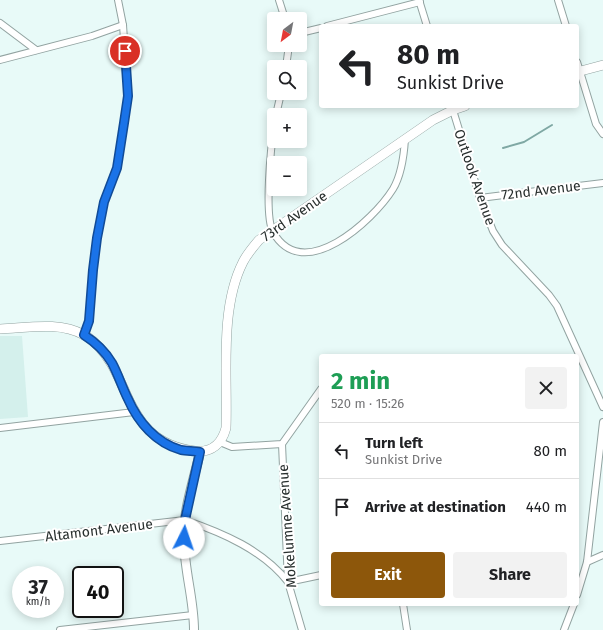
<!DOCTYPE html>
<meta charset="utf-8">
<style>
body{margin:0;font-family:"Fira Sans",sans-serif;background:#f2f2f2;color:#202124;height:100vh;display:flex;flex-direction:column;font-size:15px;white-space:nowrap}
*{box-sizing:border-box;margin:0}
p{font-size:13px;color:#757577}
.icon{flex:none;width:22px;height:22px;fill:none;stroke:currentColor;stroke-width:2;stroke-linecap:round;stroke-linejoin:round}
.map{position:relative;flex:1;overflow:hidden}
.details{position:absolute;left:319px;top:354px;width:260px;height:252px;display:flex;flex-direction:column;background:#fff;border-radius:4px;box-shadow:0 2px 10px #0003}
.details>*{flex:none}
.banner{position:absolute;left:319px;top:24px;width:260px;height:84px;border-radius:4px;box-shadow:0 2px 10px #0003;background:#fff;color:#202124;overflow:hidden}
.needle{width:26px;rotate:212deg}
.controls{position:absolute;left:267px;top:12px;display:grid;gap:8px}
.controls a{display:grid;place-items:center;width:40px;height:40px;border-radius:4px;background:#fff;box-shadow:0 2px 10px #0003;font-size:20px}
.speed{position:absolute;left:12px;top:566px;display:flex;gap:8px;font-size:20px;font-weight:700;text-align:center}
.speed>*{display:grid;place-content:center;width:52px;height:52px;border-radius:50%;background:#fff;box-shadow:0 2px 10px #0003;line-height:1}
.speed small{font-size:10px;font-weight:400}
.speed .limit{border:2px solid #111;border-radius:6px;background:#fff;color:#111}
.pin{position:absolute;display:grid;place-items:center;width:34px;height:34px;color:#fff;margin:-17px;border:2px solid #fff;border-radius:50%;box-shadow:0 1px 4px #0007}
.me{position:absolute;width:44px;margin:-22px;rotate:4deg;stroke-linejoin:round;filter:drop-shadow(0 0 3px #0008)}
.turn{display:flex;align-items:center;gap:14px;height:84px;padding:0 12px;font-size:18px}
.turn .icon{width:52px;height:52px;stroke-width:2.5}
.turn b{display:block;font-size:28px;line-height:34px}
.round{display:grid;place-items:center;flex:none;width:42px;height:42px;border-radius:4px;background:#f2f2f2}
.head{display:flex;align-items:center;justify-content:space-between;height:68px;padding:0 12px}
h1{font-size:24px;font-weight:700;line-height:30px;color:#1e9e55}
.primary-button{display:flex;gap:8px;margin-top:auto;padding:8px 12px}
.primary-button a{flex:1;height:46px;border-radius:4px;background:#8d570b;color:#fff;font-size:16px;font-weight:700;line-height:46px;text-align:center}
.primary-button a+a{background:#f2f2f2;color:#202124}
ul{padding:0;list-style:none}
li{display:flex;align-items:center;gap:12px;height:56px;padding:0 12px;border-top:1px solid #e0e0e0}
li div{flex:1}
li b{display:block;font-size:15px}
li em{font-style:normal}
.map>svg:first-child{display:block}
.built{fill:#d4f0ec}
.lines{fill:none;stroke-linecap:round;stroke-linejoin:round}
.stream{stroke:#7fa8a4;stroke-width:2}
.minor-casing{stroke:#92a3a1;stroke-width:8}
.tertiary-casing{stroke:#92a3a1;stroke-width:10}
.secondary-casing{stroke:#92a3a1;stroke-width:10}
.minor{stroke:#fff;stroke-width:6}
.tertiary{stroke:#fff;stroke-width:8}
.secondary{stroke:#fff;stroke-width:9}
.route-casing{stroke:#114b97;stroke-width:10}
.route{stroke:#1a73e8;stroke-width:7}
.labels{text-anchor:middle;stroke-width:4;stroke-linejoin:round;paint-order:stroke}
.street-label{font-size:14px;fill:#282f2e;stroke:#fff}
</style>
<div class="map">
<svg width="603" height="630" viewBox="0 0 603 630">
<rect width="100%" height="100%" fill="#e8faf8"/>
<polygon class="built" points="0,336 22,336 28,417 0,419"/>
<g class="lines">
<polyline class="stream" points="503,148 524,142 552,125"/>
<g class="minor-casing">
<g id="minor">
<polyline points="279,0 285,19"/>
<polyline points="419,0 427,26"/>
<polyline points="558,0 566,26"/>
<polyline points="0,23 36,50"/>
<polyline points="327,26 420,2"/>
<polyline points="300,33 321,28"/>
<polyline points="0,60 92,36 123,25"/>
<polyline points="577,62 596,124 603,134"/>
<polyline points="286,67 289,45"/>
<polyline points="452,107 480,198 493,231 502,245 549,295 557,306 603,407"/>
<polyline points="276,115 281,93"/>
<path d="M274,126C271,146 264,215 273,232C303,285 373,221 393,189C402,174 404,155 405,139"/>
<polyline points="480,198 603,183"/>
<polyline points="84,335 89,321 93,270 97,238 104,202 117,168 128,96 123,25 118,0"/>
<polyline points="0,428 134,412"/>
<polyline points="220,442 232,447 282,444 321,389"/>
<polyline points="282,444 288,582 302,630"/>
<path d="M0,541L185,520C223,533 263,550 288,582L321,575"/>
<polyline points="587,562 603,555"/>
<polyline points="577,595 587,562 603,422"/>
<polyline points="403,604 407,630"/>
<polyline points="60,630 193,615"/>
<polyline points="564,630 574,604"/>
</g>
</g>
<g class="tertiary-casing">
<path id="tertiary" d="M194,630C194,599 184,570 184,539C183,510 194,480 200,452"/>
</g>
<g class="secondary-casing">
<g id="secondary">
<polyline points="577,72 603,65"/>
<path d="M0,329C27,328 59,321 84,335C89,337 94,342 98,346C110,358 116,372 123,387C138,423 154,446 195,451C212,453 222,443 226,428C228,377 219,309 243,262C247,254 253,247 259,240L433,120L453,110L465,106"/>
</g>
</g>
<use href="#minor" class="minor"/>
<use href="#tertiary" class="tertiary"/>
<use href="#secondary" class="secondary"/>
</g>
<g class="lines">
<g class="route-casing">
<path id="route" d="M125,51L128,96L124,123L117,168L104,202L97,238L93,270L89,321L84,335C95,342 105,351 112,363C118,374 122,387 128,399C138,422 156,443 181,450C187,451 194,451 200,452L185,520L184,538"/>
</g>
<use href="#route" class="route"/>
</g>
<g class="labels">
<g class="street-label">
<text transform="translate(475 177) rotate(71)" y="5">Outlook Avenue</text>
<text transform="translate(541 190) rotate(-7)" y="5">72nd Avenue</text>
<text transform="translate(294 216) rotate(-35)" y="5">73rd Avenue</text>
<text transform="translate(287 526) rotate(-94)" y="5">Mokelumne Avenue</text>
<text transform="translate(99 530) rotate(-7)" y="5">Altamont Avenue</text>
</g>
</g>
</svg>
<div class="controls">
<a><svg class="needle" viewBox="-14 -14 28 28"><path d="M0-13l5 13h-10z" fill="#e53935"/><path d="M0 13l5-13h-10z" fill="#757577"/></svg></a>
<a><svg class="icon" aria-label="search" viewBox="0 0 24 24"><circle cx="10" cy="10" r="6"/><path d="M15 15l6 6"/></svg></a>
<a>+</a>
<a>−</a>
</div>
<div class="speed"><div>37<small>km/h</small></div><div class="limit">40</div></div>
<div class="pin" style="left:125px;top:51px;background:#d93025"><svg class="icon" aria-label="arrive" viewBox="0 0 24 24"><path d="M6 21V4h12l-3 4 3 4H6"/></svg></div>
<svg class="me" style="left:184px;top:538px" viewBox="-20 -20 40 40"><circle r="19" fill="#fff"/><path d="M0-13L10 11 0 6-10 11z" fill="#1a73e8"/></svg>
<div class="banner">
<div class="turn"><svg class="icon" aria-label="left" viewBox="0 0 24 24"><path d="M17 20v-9H6M10 6l-5 5 5 5"/></svg><div><b>80 m</b>Sunkist Drive</div></div>
</div>
<section class="details">
<div class="head"><div><h1>2 min</h1><p>520 m · 15:26</p></div><a class="round"><svg class="icon" aria-label="close" viewBox="0 0 24 24"><path d="M6 6l12 12M18 6L6 18"/></svg></a></div>
<ul>
<li><svg class="icon" aria-label="left" viewBox="0 0 24 24"><path d="M17 20v-9H6M10 6l-5 5 5 5"/></svg><div><b>Turn left</b><p>Sunkist Drive</p></div><em>80 m</em></li>
<li><svg class="icon" aria-label="arrive" viewBox="0 0 24 24"><path d="M6 21V4h12l-3 4 3 4H6"/></svg><div><b>Arrive at destination</b></div><em>440 m</em></li>
</ul>
<div class="primary-button"><a>Exit</a><a>Share</a></div>
</section>
</div>
